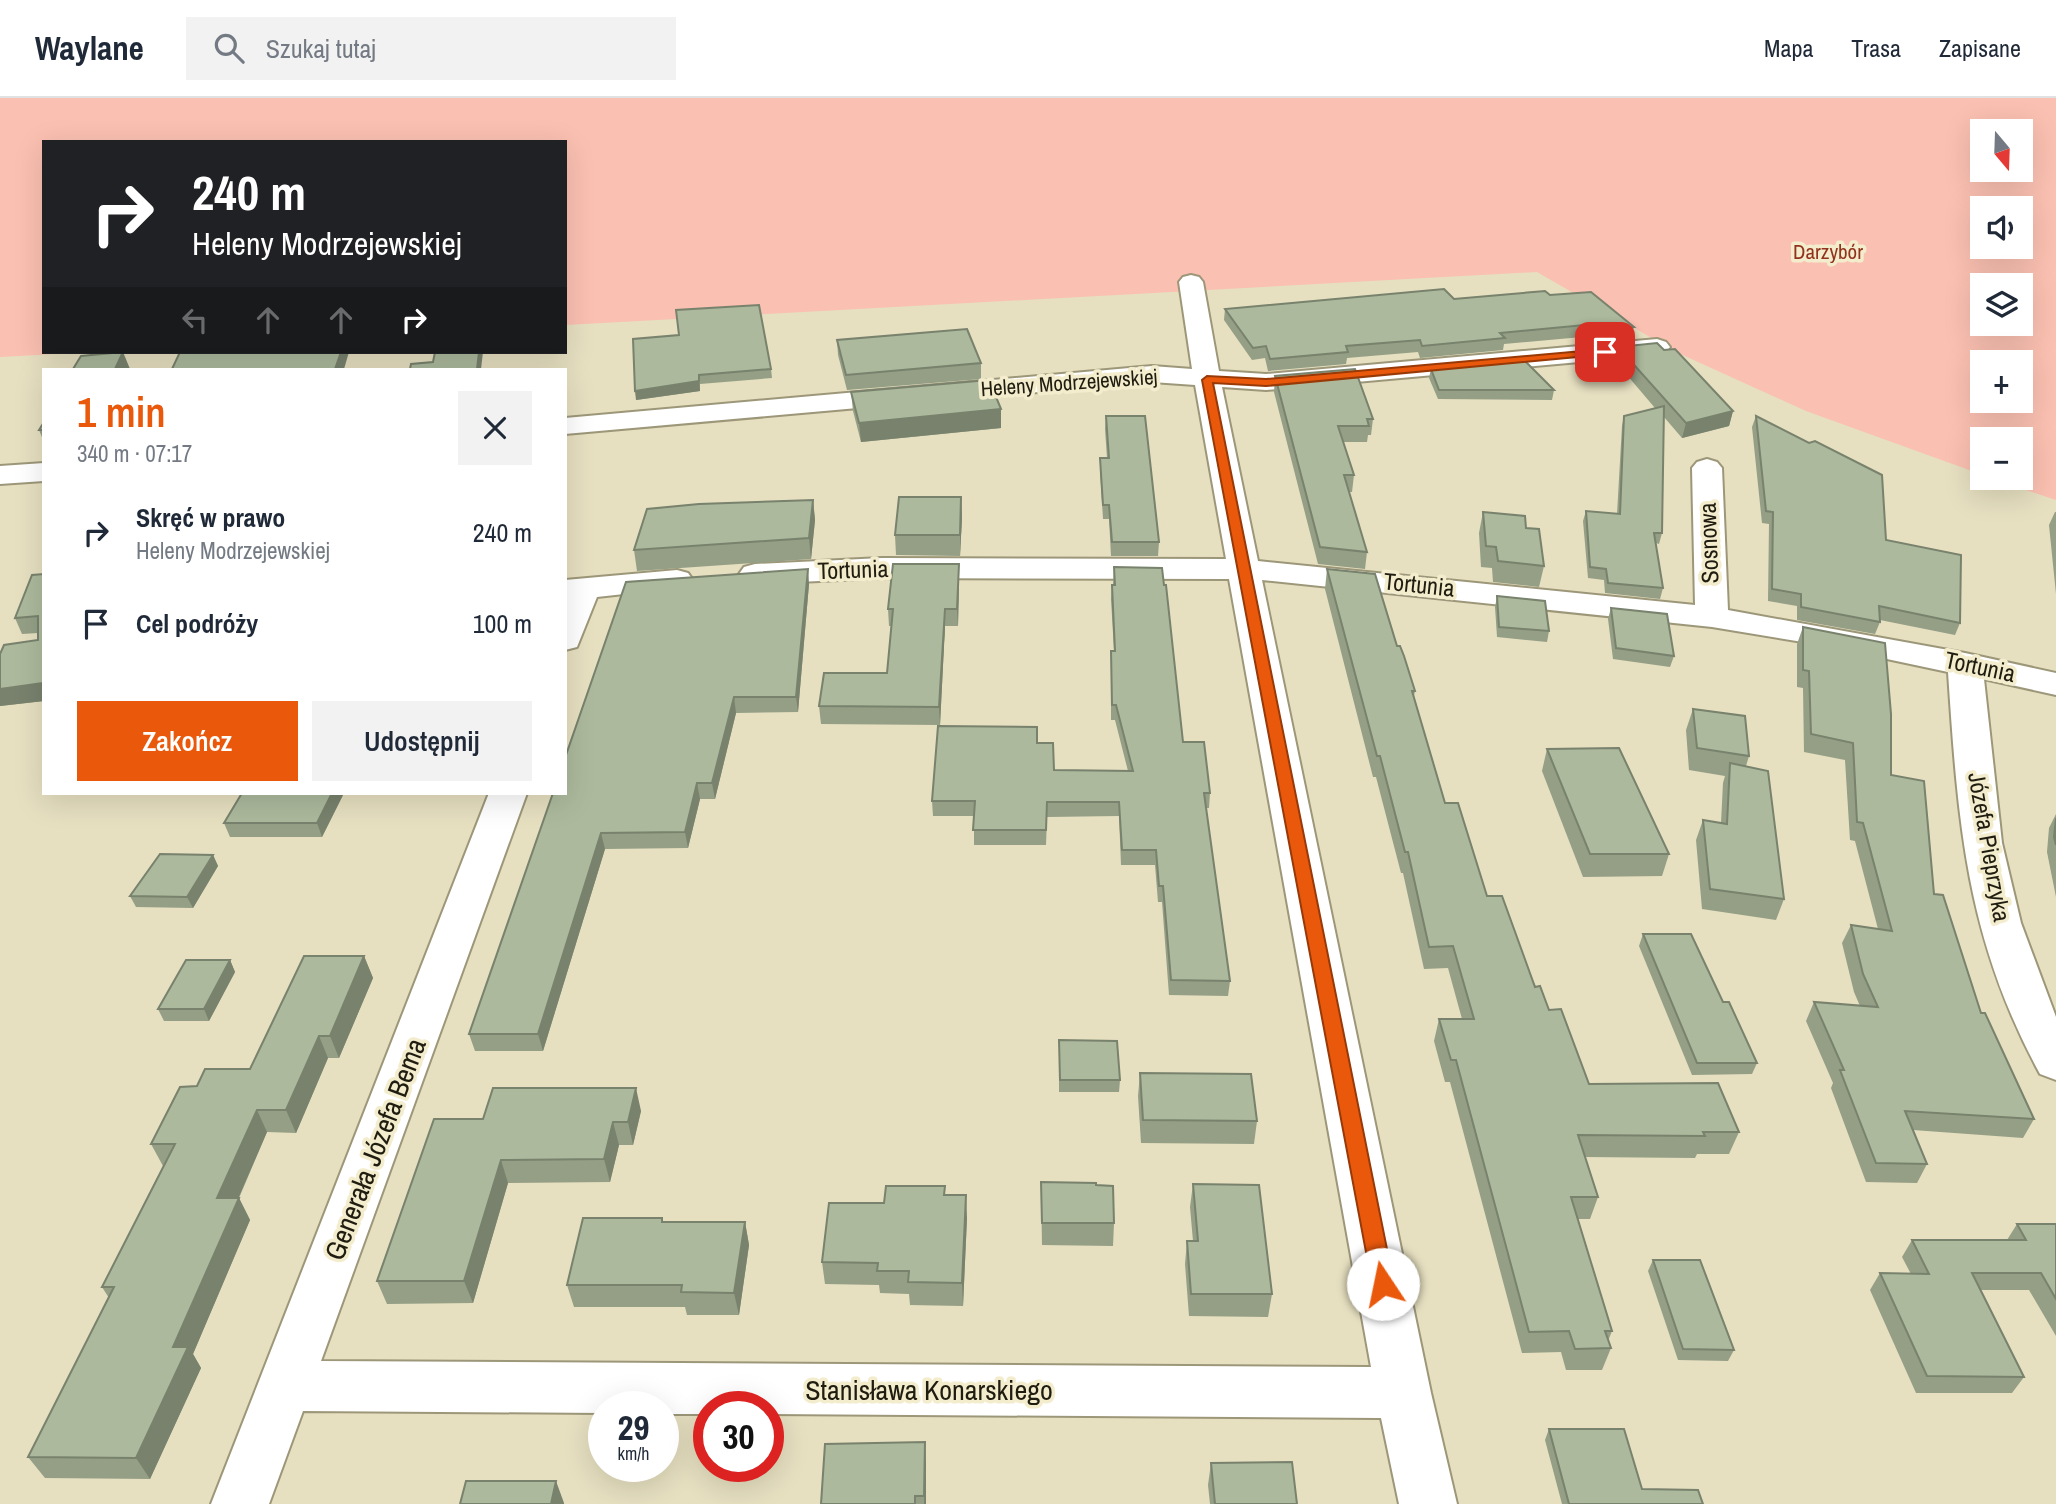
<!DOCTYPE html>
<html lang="pl">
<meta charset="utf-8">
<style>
body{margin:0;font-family:"Archivo Narrow",sans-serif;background:#f2f2f3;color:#1f2937;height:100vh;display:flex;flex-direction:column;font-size:26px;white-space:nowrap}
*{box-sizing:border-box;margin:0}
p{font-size:23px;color:#747a83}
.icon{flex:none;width:38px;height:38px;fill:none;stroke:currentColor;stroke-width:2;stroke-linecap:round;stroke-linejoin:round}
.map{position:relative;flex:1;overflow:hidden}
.sheet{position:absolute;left:42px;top:270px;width:525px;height:427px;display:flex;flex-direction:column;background:#fff;border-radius:0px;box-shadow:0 7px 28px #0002}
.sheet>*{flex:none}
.guide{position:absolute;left:42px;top:42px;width:525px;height:214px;border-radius:0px;box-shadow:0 7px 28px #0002;background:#202124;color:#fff;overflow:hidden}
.needle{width:46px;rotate:161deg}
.fabs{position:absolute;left:1970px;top:21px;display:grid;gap:14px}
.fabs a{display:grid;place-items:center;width:63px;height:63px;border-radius:0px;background:#fff;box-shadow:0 7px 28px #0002;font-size:35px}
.speed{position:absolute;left:588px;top:1293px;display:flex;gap:14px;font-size:35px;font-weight:700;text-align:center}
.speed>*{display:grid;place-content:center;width:91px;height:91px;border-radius:50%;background:#fff;box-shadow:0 7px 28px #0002;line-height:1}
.speed small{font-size:18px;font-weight:400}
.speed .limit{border:10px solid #d22;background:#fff;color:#111}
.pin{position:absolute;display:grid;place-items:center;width:60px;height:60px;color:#fff;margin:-30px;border-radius:14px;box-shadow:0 4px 10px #0006}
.me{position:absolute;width:77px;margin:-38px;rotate:349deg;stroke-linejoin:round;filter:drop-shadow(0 0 5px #0008)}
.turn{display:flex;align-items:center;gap:24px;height:147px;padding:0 35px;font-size:32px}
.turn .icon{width:91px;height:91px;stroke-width:2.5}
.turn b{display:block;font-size:49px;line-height:60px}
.lanes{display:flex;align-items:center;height:66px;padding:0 35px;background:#0003;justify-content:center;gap:35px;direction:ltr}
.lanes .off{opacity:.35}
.round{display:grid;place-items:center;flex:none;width:74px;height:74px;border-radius:0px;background:#f2f2f3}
.headline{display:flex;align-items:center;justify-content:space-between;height:119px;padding:0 35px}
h1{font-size:42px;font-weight:600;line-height:52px;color:#ea580c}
.primary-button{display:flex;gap:14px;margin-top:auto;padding:14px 35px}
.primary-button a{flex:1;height:80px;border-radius:0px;background:#ea580c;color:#fff;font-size:28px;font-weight:600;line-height:80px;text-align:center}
.primary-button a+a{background:#f2f2f3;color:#1f2937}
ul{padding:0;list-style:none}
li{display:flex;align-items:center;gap:21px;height:91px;padding:0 35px}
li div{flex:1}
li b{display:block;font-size:26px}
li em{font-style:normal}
header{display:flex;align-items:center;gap:42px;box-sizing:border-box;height:98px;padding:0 35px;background:#fff;border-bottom:2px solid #e0e1e3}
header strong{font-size:33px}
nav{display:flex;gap:38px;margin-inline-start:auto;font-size:24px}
.search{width:490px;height:63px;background:#f2f2f3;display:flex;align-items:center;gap:18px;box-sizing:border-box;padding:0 24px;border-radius:0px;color:#747a83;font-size:26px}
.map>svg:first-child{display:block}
.green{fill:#fac0b1;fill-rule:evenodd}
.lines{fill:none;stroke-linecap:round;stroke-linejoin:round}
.minor-casing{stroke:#9d9779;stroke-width:4}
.minor{fill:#fff;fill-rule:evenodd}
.wall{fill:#949f86}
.shaded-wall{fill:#78826d}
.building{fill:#acb99c;stroke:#78826d;stroke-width:2}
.route{fill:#ea580c;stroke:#983908;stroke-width:2}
.labels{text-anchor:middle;stroke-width:7;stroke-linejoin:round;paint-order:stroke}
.far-park-label{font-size:21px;fill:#91331c;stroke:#f3eccd}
.far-street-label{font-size:21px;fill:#1f1c10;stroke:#f3eccd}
.street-label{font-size:24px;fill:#1f1c10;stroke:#f3eccd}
.near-street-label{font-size:28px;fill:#1f1c10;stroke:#f3eccd}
</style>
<header>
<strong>Waylane</strong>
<div class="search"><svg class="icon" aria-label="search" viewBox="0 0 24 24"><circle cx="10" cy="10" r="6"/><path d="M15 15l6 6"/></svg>Szukaj tutaj</div>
<nav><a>Mapa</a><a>Trasa</a><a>Zapisane</a></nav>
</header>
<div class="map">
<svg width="2056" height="1406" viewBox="0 0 2056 1406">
<rect width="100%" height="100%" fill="#e6dfc0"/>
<path class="green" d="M0,0H2056V402L1990,380H2021V341H1983V377L1806,313L1676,254L1537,174L565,227V44H44V254H93L0,259ZM1983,33H2021V72H1983ZM1983,110H2021V149H1983ZM1983,187H2021V226H1983ZM1983,264H2021V303H1983Z"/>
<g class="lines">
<g class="minor-casing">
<g id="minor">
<path d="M1191,177L1199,179L1203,184L1219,273L1266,276L1657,241L1666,244L1670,249L1666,254L1657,257L1266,292L1222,289L1258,463L1695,507L1692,370L1697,364L1707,361L1717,364L1722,370L1728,512L1965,555L2056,575V597L1984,581L2002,745L2021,825L2056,919V982L2040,976C1966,840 1958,725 1948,574L1821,547L1712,529L1262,482L1431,1295L1457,1406H1399L1381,1320L768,1316V1309H709V1316H663V1309H604V1315L303,1313L269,1406H211L489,695H527L321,1263L1371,1269L1229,481L882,480L755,486L744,483L739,476L744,469L755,466L882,460L1226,461L1195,287L1152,284L565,336V320L1152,268L1192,271L1179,184L1183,179Z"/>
<polygon points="44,365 44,383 0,386 0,368"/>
<polygon points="677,472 688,475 693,482 688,489 597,499 577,549 565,552 565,482"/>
</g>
</g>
<use href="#minor" class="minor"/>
</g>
<g class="wall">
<polygon points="1550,197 1634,229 1631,241 1597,244 1593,238 1504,246 1503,252 1420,260 1418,254 1347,260 1346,266 1268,273 1265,260 1252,262 1224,222 1225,211"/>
<polygon points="679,237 771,271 772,280 700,286 700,293 636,302"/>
<polygon points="837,242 981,265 981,281 847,292 838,257"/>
<polygon points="1618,249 1733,313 1729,328 1682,340 1664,319 1662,435 1659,446 1656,445 1663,490 1660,501 1605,495 1604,482 1588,480 1583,423 1586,413 1617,416 1622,328 1624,318 1655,310 1615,263"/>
<polygon points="1431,271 1554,292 1552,302 1438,301 1429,280"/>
<polygon points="1275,278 1373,321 1371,337 1368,337 1367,344 1343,344 1354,377 1352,394 1349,394 1367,454 1365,471 1318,466 1274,294"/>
<polygon points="851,294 1001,311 1001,330 861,344 853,313"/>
<polygon points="1106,318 1159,444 1158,458 1111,458 1109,421 1103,421 1100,373 1100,360 1107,360 1105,331"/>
<polygon points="1756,318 1886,442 1960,525 1955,537 1880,522 1880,524 1875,536 1797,522 1797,508 1768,503 1769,426 1762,425 1752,329"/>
<polygon points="44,324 44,344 39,332"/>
<polygon points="961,399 962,419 960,458 896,457 895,437"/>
<polygon points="813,402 815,422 811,461 637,473 634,452"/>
<polygon points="1483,414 1526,430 1544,468 1539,489 1493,484 1492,470 1481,469 1479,435"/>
<polygon points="2055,414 2056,414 2056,496 2049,427"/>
<polygon points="1114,469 1183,644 1210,695 1209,710 1206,710 1230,883 1228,898 1169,897 1162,804 1158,804 1155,767 1121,767 1119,718 1047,719 1046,747 974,747 974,718 933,718 932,703 1037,645 1054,672 1128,673 1115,622 1111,622 1111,553 1114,553 1111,501 1112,487 1113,487"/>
<polygon points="1327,471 1397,548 1415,593 1414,598 1445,705 1487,798 1589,986 1739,1034 1729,1056 1697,1056 1695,1060 1585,1059 1598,1099 1590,1121 1578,1121 1612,1233 1608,1243 1611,1250 1602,1272 1566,1272 1561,1254 1522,1255 1450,984 1445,984 1434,943 1439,921 1462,921 1448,870 1424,871 1403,775 1401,775 1376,679 1373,679 1325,491"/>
<polygon points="44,476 44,603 0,608 0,556 38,542 38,535 22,536 15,520"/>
<polygon points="959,483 958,528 945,528 940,627 821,626 819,608 887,575 891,528 889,528 888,511"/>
<polygon points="809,486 798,614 736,615 715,701 700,701 688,750 605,751 543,953 475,953 469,936 553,695"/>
<polygon points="1497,498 1549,533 1547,544 1497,539 1495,509"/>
<polygon points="1611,510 1674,558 1670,569 1613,561 1608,521"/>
<polygon points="1803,529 1891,677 1934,796 1981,915 2034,1021 2023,1040 1913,1032 1927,1066 1917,1085 1866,1084 1831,990 1833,985 1806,923 1814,904 1860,908 1854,894 1842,845 1851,827 1878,831 1855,743 1850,742 1845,662 1804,654 1803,590 1797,589 1797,546"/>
<polygon points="1693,611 1749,658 1746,668 1784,801 1776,822 1702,811 1696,742 1703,722 1721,725 1723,685 1725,678 1689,672 1686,632"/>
<polygon points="1547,651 1669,756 1662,778 1583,779 1542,673"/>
<polygon points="242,695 344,695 322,739 230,739 224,725"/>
<polygon points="2056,716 2056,799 2047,754 2049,730"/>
<polygon points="213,757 218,768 193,810 136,809 130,798"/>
<polygon points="1643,836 1723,904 1757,965 1752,976 1692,977 1639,848"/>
<polygon points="364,858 373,880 339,960 328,960 296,1035 267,1034 239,1100 250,1122 193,1256 201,1270 150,1381 45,1380 28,1359 109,1200 102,1189 163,1068 151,1046 197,988 250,971"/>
<polygon points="230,862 235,874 209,923 164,923 158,911"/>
<polygon points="1059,942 1120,982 1119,994 1059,994"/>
<polygon points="1140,975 1257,1023 1254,1046 1141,1045 1138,998"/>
<polygon points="641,1013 633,1047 619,1047 610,1084 508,1085 473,1205 387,1206 377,1183 483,1021"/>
<polygon points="1041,1084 1096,1087 1114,1125 1113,1148 1042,1147"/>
<polygon points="1193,1086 1272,1196 1268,1219 1189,1218 1185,1166 1187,1143 1193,1143 1190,1109"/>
<polygon points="945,1097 967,1120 963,1208 910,1207 909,1196 880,1195 879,1187 825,1186 822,1164 884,1105"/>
<polygon points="662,1120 663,1124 745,1124 749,1147 739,1217 687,1217 685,1209 574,1209 567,1187"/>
<polygon points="2017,1126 2056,1126 2056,1238 2029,1192 1980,1192 2024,1279 2012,1295 1916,1295 1870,1192 1880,1175 1911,1176 1902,1159 1912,1142 2007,1142"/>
<polygon points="1653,1162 1734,1252 1728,1263 1678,1262 1648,1173"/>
<polygon points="1549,1331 1642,1391 1703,1406 1562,1406 1545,1342"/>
<polygon points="925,1344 926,1365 926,1406 821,1406"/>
<polygon points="1211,1365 1297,1406 1210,1406 1208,1387"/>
</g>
<g class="shaded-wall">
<polygon points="123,254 130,271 115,271"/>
<polygon points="341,254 349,254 344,271 335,271"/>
<polygon points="479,254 483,254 481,271 477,271"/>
<polygon points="699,277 700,293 636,302 635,293"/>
<polygon points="1001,311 1001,330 861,344 859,325"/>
<polygon points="1733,313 1729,328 1682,340 1686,325"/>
<polygon points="961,399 962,419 960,458 960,437"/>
<polygon points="813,402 815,422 811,461 809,440"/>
<polygon points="959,466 959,483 958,528 957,511"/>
<polygon points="808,471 809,486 798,614 796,599"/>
<polygon points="945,511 945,528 940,627 939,609"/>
<polygon points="44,582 44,603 0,608 0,591"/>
<polygon points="734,599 736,615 715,701 712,685"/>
<polygon points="697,685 700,701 688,750 685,734"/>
<polygon points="332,695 344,695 322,739 317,725"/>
<polygon points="601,735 605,751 543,953 538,936"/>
<polygon points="213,757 218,768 193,810 187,799"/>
<polygon points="364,858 373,880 339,960 330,938"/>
<polygon points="230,862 235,874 209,923 204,911"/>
<polygon points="319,938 328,960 296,1035 286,1012"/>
<polygon points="636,990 641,1013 633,1047 628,1024"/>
<polygon points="257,1012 267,1034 234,1110 239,1100 250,1122 193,1256 201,1270 150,1381 136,1360 173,1249 217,1100"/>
<polygon points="613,1024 619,1047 610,1084 604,1061"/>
<polygon points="501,1062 508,1085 473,1205 464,1183"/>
<polygon points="966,1097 967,1120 963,1208 962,1185"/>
<polygon points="745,1124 749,1147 739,1217 734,1195"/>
<polygon points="925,1344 926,1365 926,1406 924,1406 924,1398"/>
<polygon points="556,1383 564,1405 564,1406 551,1406"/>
</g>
<g class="building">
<polygon points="1444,191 1454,201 1545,193 1550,197 1591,194 1634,229 1600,232 1595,226 1500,235 1505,240 1422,248 1420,242 1346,248 1348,254 1270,261 1266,248 1253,250 1225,211"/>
<polygon points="759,207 771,271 699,277 699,283 635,293 633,241 679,237 676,212"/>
<polygon points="967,231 981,265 846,277 837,242"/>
<polygon points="1657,245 1664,252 1675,251 1733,313 1686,325 1618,249"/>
<polygon points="123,254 115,271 73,271 81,258"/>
<polygon points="180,254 341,254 335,271 172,271"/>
<polygon points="435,254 479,254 477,271 410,271 411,266 433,264"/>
<polygon points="1524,262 1554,292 1439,292 1431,271"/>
<polygon points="1355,271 1373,321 1367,321 1369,328 1338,328 1354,377 1344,377 1367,454 1320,449 1275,278"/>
<polygon points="989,282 1001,311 859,325 851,294"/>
<polygon points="1664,308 1662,435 1654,435 1663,490 1608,485 1606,471 1590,469 1586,413 1620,416 1624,318"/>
<polygon points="1106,318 1145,318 1159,444 1112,444 1109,407 1103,407 1100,360 1109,360"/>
<polygon points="1756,318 1809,345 1815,343 1882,377 1886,442 1961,457 1960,525 1879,508 1880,524 1801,509 1801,496 1772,491 1773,414 1766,413"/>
<polygon points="44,324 44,332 39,332"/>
<polygon points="899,399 961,399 960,437 895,437"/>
<polygon points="813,402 809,440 634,452 647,411 699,406"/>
<polygon points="1483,414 1525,418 1526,430 1539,431 1544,468 1498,463 1496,449 1486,448"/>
<polygon points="893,466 959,466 957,511 945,511 939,609 819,608 824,575 887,575 893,511 888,511"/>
<polygon points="1114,469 1162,470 1164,487 1166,487 1183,644 1204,644 1210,695 1204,695 1230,883 1171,882 1163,788 1159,788 1156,752 1122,752 1119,704 1047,704 1046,732 973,732 975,703 932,703 938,628 1037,629 1037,645 1053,645 1054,672 1133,673 1116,607 1112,607 1111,553 1115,553 1112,487 1115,487"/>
<polygon points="808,471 796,599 734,599 712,685 697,685 685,734 601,735 538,936 469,936 553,695 565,695 565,660 626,484"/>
<polygon points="1327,471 1375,476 1397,548 1400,548 1404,558 1415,593 1412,593 1445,705 1458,705 1487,798 1502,798 1535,889 1540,888 1549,912 1561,911 1589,986 1718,985 1739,1034 1703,1034 1705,1038 1578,1037 1598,1099 1571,1099 1612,1233 1605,1233 1611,1250 1575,1251 1569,1233 1529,1234 1456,962 1451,962 1439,921 1474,921 1453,848 1429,849 1408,754 1405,754 1380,658 1377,658"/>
<polygon points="44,476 44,582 43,585 0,591 0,556 4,547 38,542 38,518 15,520 32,477"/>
<polygon points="1497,498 1545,503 1549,533 1499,529"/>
<polygon points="1611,510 1667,516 1674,558 1616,550"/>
<polygon points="1803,529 1885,545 1891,616 1891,677 1924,683 1934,796 1943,797 1981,915 1985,915 2034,1021 1905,1013 1927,1066 1876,1065 1840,972 1844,972 1814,904 1878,909 1863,876 1851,827 1892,833 1863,725 1857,724 1853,645 1811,636 1809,573 1803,572"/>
<polygon points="1693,611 1745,618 1749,658 1697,650"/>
<polygon points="1619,650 1669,756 1590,756 1547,651"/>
<polygon points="1730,665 1768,673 1784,801 1710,791 1703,722 1727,726"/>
<polygon points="242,695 332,695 317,725 224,725"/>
<polygon points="2056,720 2056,747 2054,739"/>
<polygon points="160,756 213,757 187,799 130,798"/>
<polygon points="1643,836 1691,836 1723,904 1729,904 1757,965 1697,965"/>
<polygon points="304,858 364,858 330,938 319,938 286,1012 257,1012 217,1100 239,1100 173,1249 188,1249 136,1360 28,1359 114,1189 102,1189 175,1046 151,1046 180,989 197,988 205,971 250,971"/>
<polygon points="186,862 230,862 204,911 158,911"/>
<polygon points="1059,942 1117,943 1120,982 1060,982"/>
<polygon points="1140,975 1251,976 1257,1023 1143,1022"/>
<polygon points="493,990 636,990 628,1024 613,1024 604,1061 501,1062 464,1183 377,1183 434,1021 483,1021"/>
<polygon points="1041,1084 1096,1085 1096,1087 1113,1088 1114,1125 1042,1125"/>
<polygon points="1193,1086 1259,1087 1272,1196 1191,1196 1187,1143 1198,1143"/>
<polygon points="886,1088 945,1088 944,1097 966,1097 962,1185 908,1184 909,1173 877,1173 878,1165 822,1164 829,1105 884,1105"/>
<polygon points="583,1120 662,1120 662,1124 745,1124 734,1195 681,1194 682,1187 567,1187"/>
<polygon points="2017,1126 2056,1126 2056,1201 2041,1175 1972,1175 2024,1279 1927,1278 1880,1175 1929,1176 1912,1142 2026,1142"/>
<polygon points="1653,1162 1700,1162 1734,1252 1683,1251"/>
<polygon points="1549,1331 1624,1331 1642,1391 1698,1392 1703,1406 1569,1406"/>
<polygon points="925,1344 924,1398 915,1398 915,1406 821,1406 825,1346"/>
<polygon points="1292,1364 1297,1406 1215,1406 1211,1365"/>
<polygon points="466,1383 556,1383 551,1406 460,1406"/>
</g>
<polygon class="route" points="1605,251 1609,251 1609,256 1266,288 1213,285 1394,1186 1390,1193 1383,1195 1375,1193 1372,1186 1202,282 1207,278 1266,281"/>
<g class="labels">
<g class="far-park-label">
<text x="1828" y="161">Darzybór</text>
</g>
<g class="far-street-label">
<text transform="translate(1069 285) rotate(-4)" y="7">Heleny Modrzejewskiej</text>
</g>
<g class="street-label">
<text transform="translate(1709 445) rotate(-92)" y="8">Sosnowa</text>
<text transform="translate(853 472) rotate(-2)" y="8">Tortunia</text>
<text transform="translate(1419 487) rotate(6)" y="8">Tortunia</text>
<text transform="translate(1980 569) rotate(12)" y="8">Tortunia</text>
<text transform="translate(1989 749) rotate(80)" y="8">Józefa Pieprzyka</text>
</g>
<g class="near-street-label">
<text transform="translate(375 1051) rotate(-69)" y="10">Generała Józefa Bema</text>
<text x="929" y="1302">Stanisława Konarskiego</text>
</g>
</g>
</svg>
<div class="fabs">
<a><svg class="needle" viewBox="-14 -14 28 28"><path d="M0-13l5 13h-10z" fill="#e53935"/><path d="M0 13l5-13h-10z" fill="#747a83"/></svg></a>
<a><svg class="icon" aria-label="sound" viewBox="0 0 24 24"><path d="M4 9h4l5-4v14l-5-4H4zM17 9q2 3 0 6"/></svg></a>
<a><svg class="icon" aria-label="layers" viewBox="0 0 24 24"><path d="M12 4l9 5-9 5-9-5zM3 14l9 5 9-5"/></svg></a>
<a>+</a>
<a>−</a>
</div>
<div class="speed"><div>29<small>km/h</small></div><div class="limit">30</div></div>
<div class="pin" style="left:1605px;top:254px;background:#d93025"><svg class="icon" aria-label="arrive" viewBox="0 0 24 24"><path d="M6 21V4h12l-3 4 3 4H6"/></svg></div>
<svg class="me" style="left:1383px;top:1186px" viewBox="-20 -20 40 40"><circle r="19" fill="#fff"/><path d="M0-13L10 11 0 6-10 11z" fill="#ea580c"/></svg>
<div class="guide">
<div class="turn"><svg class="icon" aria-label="right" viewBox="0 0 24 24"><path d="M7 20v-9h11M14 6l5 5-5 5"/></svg><div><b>240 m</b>Heleny Modrzejewskiej</div></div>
<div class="lanes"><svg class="icon off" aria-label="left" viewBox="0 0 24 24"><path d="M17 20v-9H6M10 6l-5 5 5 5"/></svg><svg class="icon off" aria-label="ahead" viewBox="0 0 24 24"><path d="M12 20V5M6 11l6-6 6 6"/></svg><svg class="icon off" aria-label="ahead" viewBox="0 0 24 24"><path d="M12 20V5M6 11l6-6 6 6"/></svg><svg class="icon" aria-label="right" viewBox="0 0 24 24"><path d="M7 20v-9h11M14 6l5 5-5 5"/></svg></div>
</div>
<section class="sheet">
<div class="headline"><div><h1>1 min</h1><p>340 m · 07:17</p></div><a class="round"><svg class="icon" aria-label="close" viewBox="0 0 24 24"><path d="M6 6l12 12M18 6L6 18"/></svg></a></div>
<ul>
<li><svg class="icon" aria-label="right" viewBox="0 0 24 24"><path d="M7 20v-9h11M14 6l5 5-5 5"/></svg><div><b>Skręć w prawo</b><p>Heleny Modrzejewskiej</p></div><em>240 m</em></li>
<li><svg class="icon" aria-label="arrive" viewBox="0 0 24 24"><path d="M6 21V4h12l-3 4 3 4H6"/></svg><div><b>Cel podróży</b></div><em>100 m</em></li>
</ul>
<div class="primary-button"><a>Zakończ</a><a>Udostępnij</a></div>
</section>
</div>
